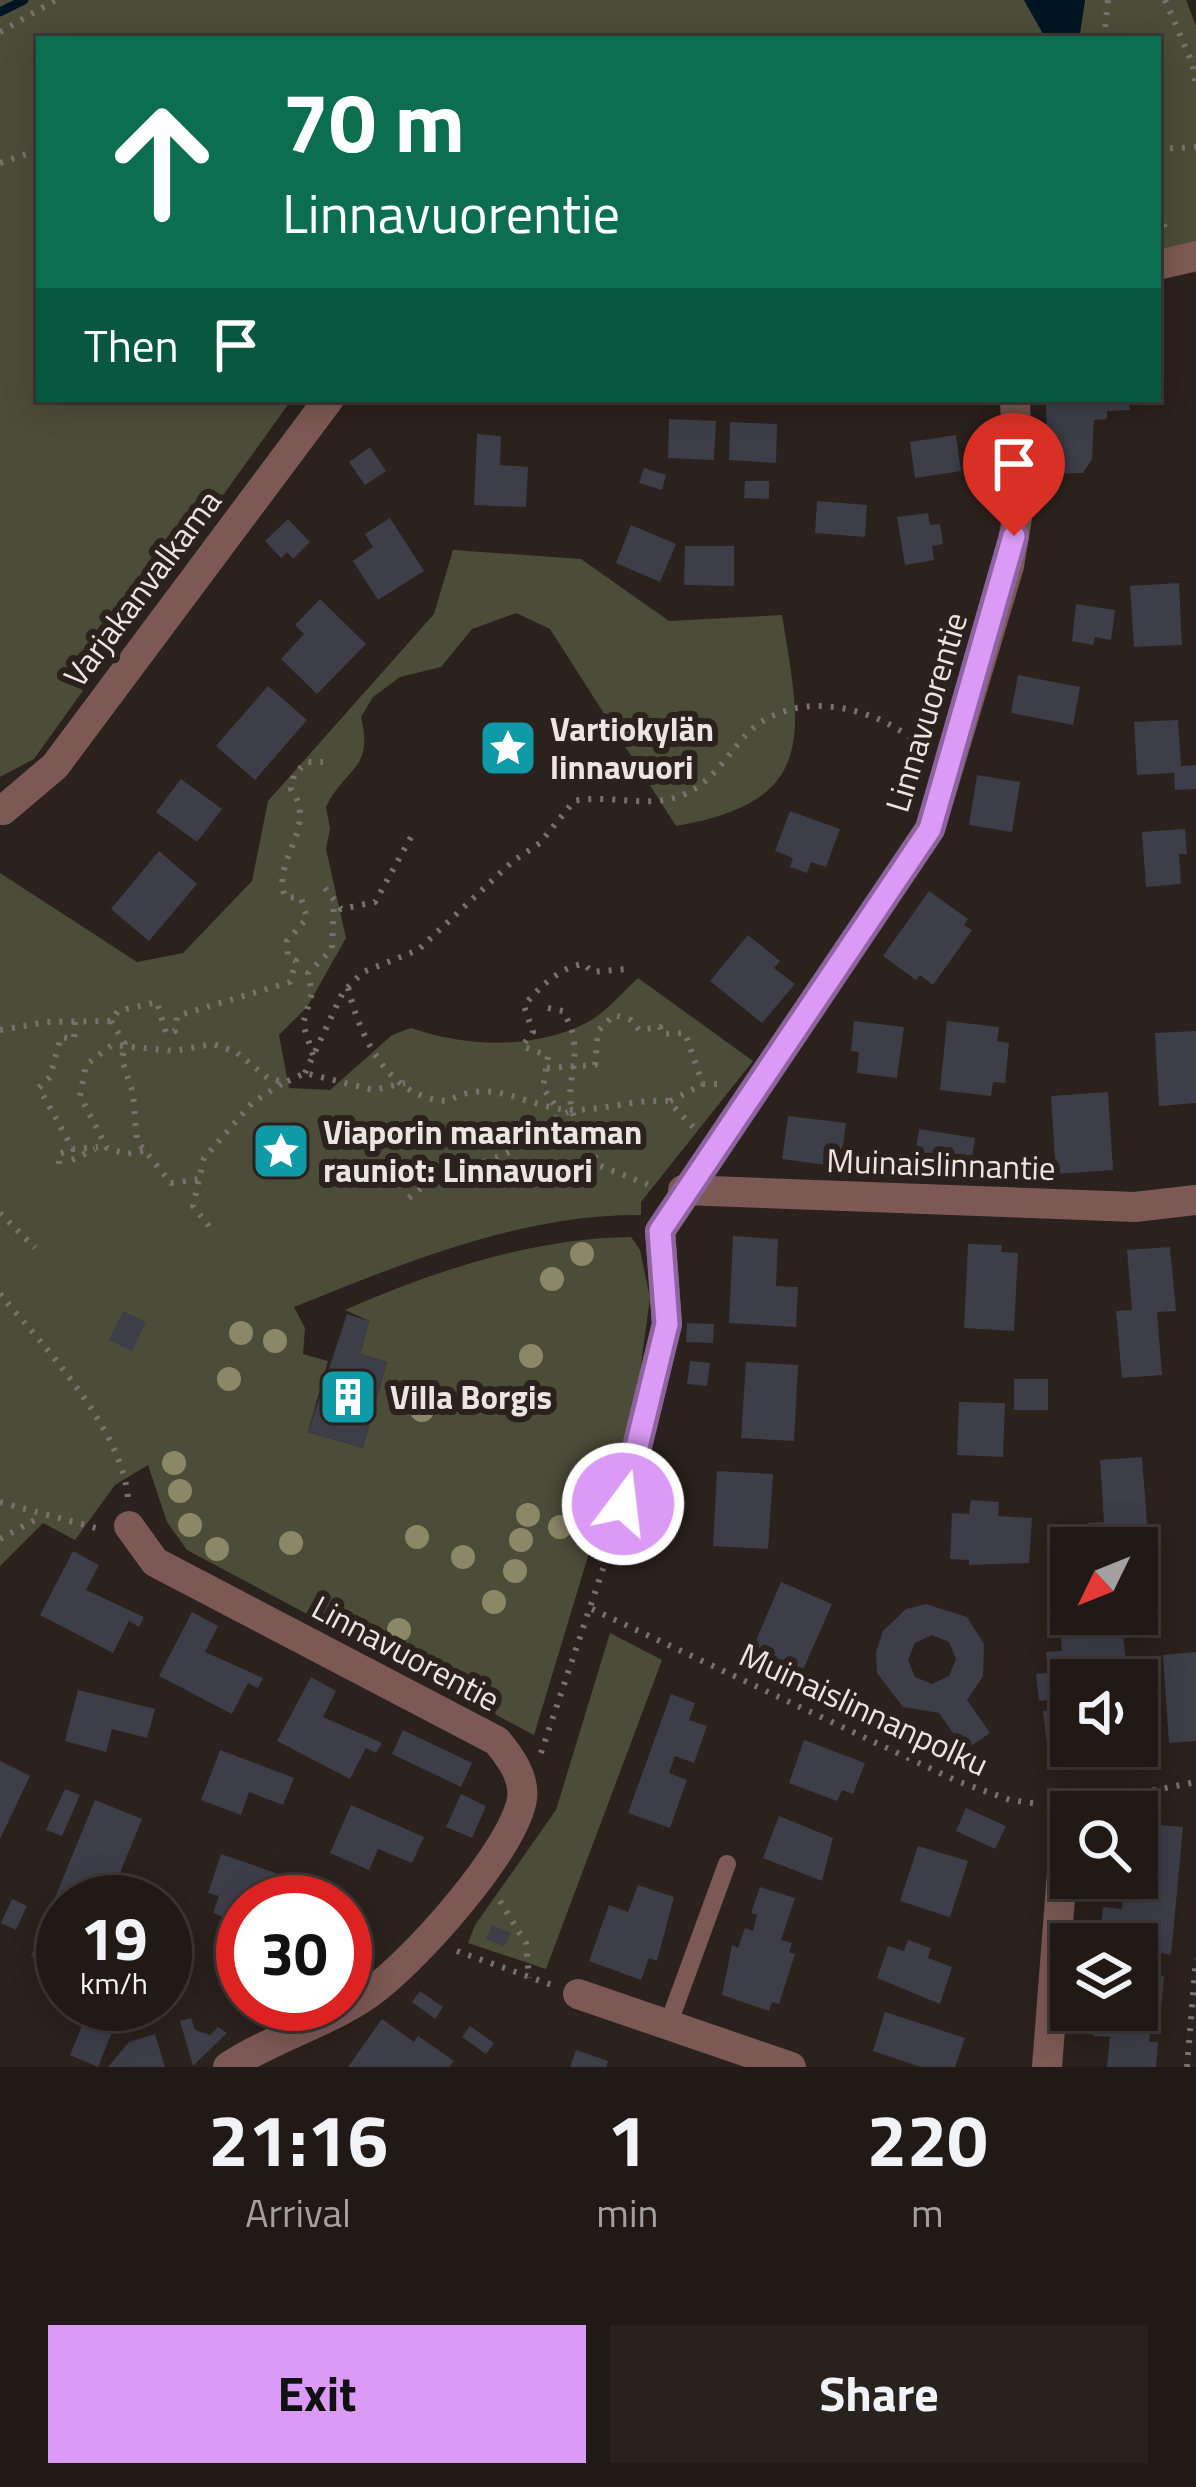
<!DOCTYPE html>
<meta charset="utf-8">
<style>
body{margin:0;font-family:"Titillium Web",sans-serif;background:#28221f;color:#f1f3f6;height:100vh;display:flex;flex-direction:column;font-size:45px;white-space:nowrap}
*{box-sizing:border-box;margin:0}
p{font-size:39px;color:#a2a0a1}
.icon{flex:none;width:66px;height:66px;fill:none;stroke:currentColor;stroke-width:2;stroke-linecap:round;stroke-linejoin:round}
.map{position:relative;height:2067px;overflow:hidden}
.details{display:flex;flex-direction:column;background:#201916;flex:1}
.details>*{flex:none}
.top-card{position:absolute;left:36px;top:36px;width:1125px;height:366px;border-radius:0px;box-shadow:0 6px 30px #0003,0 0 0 3px #3d3835;background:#0b6e4f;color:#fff;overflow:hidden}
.needle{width:78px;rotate:227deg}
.fabs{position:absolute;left:1050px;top:1527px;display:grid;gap:24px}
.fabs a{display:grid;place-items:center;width:108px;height:108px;border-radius:0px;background:#201916;box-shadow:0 6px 30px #0003,0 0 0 3px #3d3835;font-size:60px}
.speed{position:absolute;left:36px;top:1875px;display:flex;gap:24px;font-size:60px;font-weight:700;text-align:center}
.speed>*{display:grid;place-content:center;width:156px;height:156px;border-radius:50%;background:#201916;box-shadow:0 6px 30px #0003,0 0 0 3px #3d3835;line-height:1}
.speed small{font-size:30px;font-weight:400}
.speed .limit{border:18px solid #d22;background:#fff;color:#111}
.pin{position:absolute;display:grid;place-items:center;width:102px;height:102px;color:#fff;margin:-123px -51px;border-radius:50% 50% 50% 0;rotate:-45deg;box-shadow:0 0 12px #0007}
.pin .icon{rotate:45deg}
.me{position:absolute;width:132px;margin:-66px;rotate:15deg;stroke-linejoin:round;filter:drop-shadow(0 0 9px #0008)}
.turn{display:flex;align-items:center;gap:42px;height:252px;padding:0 48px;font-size:54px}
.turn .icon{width:156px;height:156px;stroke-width:2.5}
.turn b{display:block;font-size:84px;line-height:102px}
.then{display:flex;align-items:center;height:114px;padding:0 48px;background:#0003;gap:24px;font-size:45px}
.eta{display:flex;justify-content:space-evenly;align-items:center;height:204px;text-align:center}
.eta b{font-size:72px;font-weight:700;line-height:84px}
.primary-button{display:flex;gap:24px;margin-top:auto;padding:24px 48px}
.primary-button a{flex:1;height:138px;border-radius:0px;background:#da9af6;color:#111;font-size:48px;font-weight:700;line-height:138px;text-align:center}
.primary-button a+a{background:#28221f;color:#f1f3f6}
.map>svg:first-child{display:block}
.green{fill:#4c4d38}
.water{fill:#001523}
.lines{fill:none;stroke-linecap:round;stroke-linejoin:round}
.stream{stroke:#001523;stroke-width:9}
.building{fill:#3d3e48;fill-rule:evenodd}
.path{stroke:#7a716e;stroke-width:6;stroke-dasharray:3 9;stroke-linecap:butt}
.lane{stroke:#7c5954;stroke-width:18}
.street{stroke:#7c5954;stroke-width:30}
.tree{fill:#8b8867}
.route-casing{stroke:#8e64a0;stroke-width:30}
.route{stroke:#da9af6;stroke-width:21}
.labels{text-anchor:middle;stroke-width:12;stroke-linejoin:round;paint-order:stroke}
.street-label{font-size:33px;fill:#ede5e3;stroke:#2b211d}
.poi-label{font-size:33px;font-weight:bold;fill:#ede5e3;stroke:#2b211d;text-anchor:start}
</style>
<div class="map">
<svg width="1196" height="2067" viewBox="0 0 1196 2067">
<rect width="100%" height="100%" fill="#2b211d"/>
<g class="green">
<polygon points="0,0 1024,0 1046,39 39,39 39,399 292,399 34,759 0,777"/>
<polygon points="1085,0 1186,0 1196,26 1196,241 1158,252 1158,39 1079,39"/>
<path d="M453,550L581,559L669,621L782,615C801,732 820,802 676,826L550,629L516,613L472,629L441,667L400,677L373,697L361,717C374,770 346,766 326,807L330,829L326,849L346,938L307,1007L279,1035L289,1088L330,1090L392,1035L411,1028C466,1047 535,1050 588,1022C606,1012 623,992 638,978L753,1061L641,1202V1215C521,1214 404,1263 294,1307L305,1328L303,1354L328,1361L308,1432L363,1448L387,1362L360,1354L369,1321L345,1310C433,1271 534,1238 631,1237L640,1250L650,1298L637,1394L534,1735L187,1550L167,1522L148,1465L115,1485L75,1540L43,1523L0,1566V873L137,962L183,953L252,881L268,801L434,614Z"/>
<polygon points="610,1633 662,1660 546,1969 468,1943 475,1925 556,1810"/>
</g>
<polygon class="water" points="1024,0 1085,0 1079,39 1046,39"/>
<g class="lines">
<polyline class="stream" points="0,12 24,0"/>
</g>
<g class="building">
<polygon points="1046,399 1129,399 1130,410 1107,411 1107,419 1094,420 1092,459 1083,473 1047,474"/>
<polygon points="669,419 716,421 714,460 668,458"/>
<polygon points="730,422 777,424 776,463 729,460"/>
<polygon points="477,434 501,436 500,465 528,467 526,507 474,505"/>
<polygon points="956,435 961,471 915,478 910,442"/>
<polygon points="370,447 386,471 365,485 349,462"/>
<polygon points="644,468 666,475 662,490 639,483"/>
<polygon points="745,481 769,481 769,499 744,498"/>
<polygon points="817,501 867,505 865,537 815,533"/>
<polygon points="928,513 930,525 940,524 943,544 932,546 934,560 905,565 897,517"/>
<polygon points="390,518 424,571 378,600 353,561 373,547 365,534"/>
<polygon points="288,519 310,542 293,559 287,552 281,558 265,541"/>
<polygon points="631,525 676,544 660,582 616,563"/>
<polygon points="685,546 734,546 734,586 684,585"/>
<polygon points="1179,583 1182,645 1134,647 1130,586"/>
<polygon points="320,599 366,644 317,694 281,659 304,634 295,625"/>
<polygon points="1076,604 1115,610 1111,640 1095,637 1093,645 1072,641"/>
<polygon points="1018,675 1080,687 1073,725 1011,713"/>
<polygon points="268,686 307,720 255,780 216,746"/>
<polygon points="1178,720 1181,766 1196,765 1196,789 1175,790 1174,773 1137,775 1134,722"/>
<polygon points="977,775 1020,782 1012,832 969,825"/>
<polygon points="181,779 222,809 197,842 156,812"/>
<polygon points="790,811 840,829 826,867 811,862 807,873 790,867 793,858 775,851"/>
<polygon points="1185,829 1187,854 1179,854 1181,884 1146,887 1142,832"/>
<polygon points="159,851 197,884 149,941 111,909"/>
<polygon points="929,891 968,919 964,925 972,930 933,985 920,975 916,980 883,956"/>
<polygon points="748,935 780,961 774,968 795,984 762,1023 710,981"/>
<polygon points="854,1021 904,1027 897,1078 857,1073 859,1052 851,1051"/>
<polygon points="947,1021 999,1027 997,1041 1009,1043 1005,1083 993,1082 991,1096 940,1090"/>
<polygon points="1196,1031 1196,1103 1159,1106 1155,1033"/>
<polygon points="1108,1092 1113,1170 1056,1174 1051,1096"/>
<polygon points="788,1116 846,1123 840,1167 782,1159"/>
<polygon points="919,1129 975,1138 969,1179 913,1170"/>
<polygon points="733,1236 778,1239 776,1286 798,1287 796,1327 729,1323"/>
<polygon points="968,1244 1002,1245 1001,1252 1018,1253 1014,1331 964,1328"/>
<polygon points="1170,1247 1176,1311 1157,1312 1162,1375 1122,1378 1116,1311 1132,1310 1127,1250"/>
<polygon points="123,1311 146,1322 132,1351 109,1340"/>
<polygon points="347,1314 369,1321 360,1354 387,1362 363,1448 308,1432"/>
<polygon points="687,1323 714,1324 713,1343 686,1342"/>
<polygon points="690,1361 710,1363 707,1386 687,1384"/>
<polygon points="746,1362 798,1365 794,1441 741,1438"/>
<rect x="1014" y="1379" width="34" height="31"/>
<polygon points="959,1402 1005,1403 1003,1457 957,1455"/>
<polygon points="1142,1457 1147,1524 1131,1525 1132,1548 1089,1548 1087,1523 1104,1522 1100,1460"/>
<polygon points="717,1471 773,1474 768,1549 713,1546"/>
<polygon points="971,1500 999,1502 998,1516 1032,1518 1029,1563 969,1565 969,1560 950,1559 952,1513 969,1514"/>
<polygon points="73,1551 99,1565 86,1590 144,1617 139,1627 129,1621 113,1653 40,1615"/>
<polygon points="781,1582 832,1604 802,1672 752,1650"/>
<path d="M926,1604L967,1617L984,1644L983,1676L967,1700L990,1733L965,1750L939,1713L903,1707L877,1673L876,1652L883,1631L906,1609ZM932,1635L949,1642L956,1659L949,1676L932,1684L915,1677L908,1660L915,1643Z"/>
<polygon points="192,1612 218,1626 205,1652 263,1678 258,1688 248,1683 232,1714 159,1676"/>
<polygon points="1122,1624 1127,1674 1071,1680 1071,1743 1047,1745 1043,1711 1060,1710 1059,1699 1039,1701 1036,1674 1048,1673 1046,1652 1062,1651 1060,1630"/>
<polygon points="1196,1652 1196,1741 1169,1743 1163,1655"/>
<polygon points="311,1677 336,1691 323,1717 382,1743 376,1753 366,1748 350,1779 277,1741"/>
<polygon points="78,1690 155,1709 147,1738 112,1729 106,1752 65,1741"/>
<polygon points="671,1694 695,1703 689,1720 707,1726 694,1763 675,1756 669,1773 687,1780 670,1828 628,1813"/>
<polygon points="403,1730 472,1763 461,1787 392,1754"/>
<polygon points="804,1740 865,1763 853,1794 842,1790 837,1801 789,1783"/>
<polygon points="220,1750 294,1778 283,1805 249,1792 241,1815 201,1800"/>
<polygon points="0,1761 30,1776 0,1839"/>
<polygon points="65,1789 80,1795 62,1836 46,1830"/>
<polygon points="461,1794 486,1806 472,1838 446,1827"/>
<polygon points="95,1800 142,1819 108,1902 63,1902 63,1969 31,1956"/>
<polygon points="351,1805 424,1837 412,1863 378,1849 369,1870 330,1853"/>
<polygon points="966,1808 1006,1826 995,1849 956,1831"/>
<polygon points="779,1816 833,1838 822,1881 763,1858"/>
<polygon points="1137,1823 1183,1827 1171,1955 1119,1944 1120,1927 1101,1925 1103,1907 1122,1909 1125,1878 1137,1878"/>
<polygon points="918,1846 968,1861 950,1917 900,1901"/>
<polygon points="221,1854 299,1881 292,1902 237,1903 232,1920 213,1913 219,1896 208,1893"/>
<polygon points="638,1885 674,1897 657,1961 649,1958 641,1980 589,1961 609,1905 628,1912"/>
<polygon points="760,1887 795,1898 781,1940 792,1943 789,1952 795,1954 779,2004 772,2002 769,2011 722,1995 732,1945 738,1948 745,1928 753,1931 757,1915 751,1913"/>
<polygon points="12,1899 27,1906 16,1930 1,1923"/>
<polygon points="492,1925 511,1933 504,1947 486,1939"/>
<polygon points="908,1940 931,1948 928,1958 952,1967 940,2004 877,1978 888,1946 904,1951"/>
<polygon points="1137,1963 1156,1964 1155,1975 1164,1976 1160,2022 1151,2021 1149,2042 1158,2042 1156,2067 1107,2067 1110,2037 1093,2036 1095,2018 1111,2020 1112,2010 1137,2010"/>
<polygon points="420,1991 443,2007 435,2019 412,2002"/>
<polygon points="885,2012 965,2038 955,2067 921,2067 873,2051"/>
<polygon points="191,2018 195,2030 210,2035 218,2027 227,2033 193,2066 180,2021"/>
<polygon points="382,2019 414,2042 418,2036 454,2061 449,2067 348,2067"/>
<polygon points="84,2021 112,2032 98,2067 70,2055"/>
<polygon points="470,2026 494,2043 486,2054 462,2037"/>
<polygon points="155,2034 165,2067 108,2067 129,2042"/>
<polygon points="576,2050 608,2061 606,2067 570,2067"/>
</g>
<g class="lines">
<g class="path">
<polyline points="1165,0 1193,65 1196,88"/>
<polyline points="0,32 56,0"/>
<polyline points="1104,39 1108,0"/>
<polyline points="1158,149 1196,147"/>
<polyline points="0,163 39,150"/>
<polyline points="1158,214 1169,235"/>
<polyline points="325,888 341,909 375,902 415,830"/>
<path d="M348,988C360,1037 389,1099 448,1101C493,1075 529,1110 574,1110C606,1110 635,1099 668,1101L693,1127"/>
<path d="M548,1008L563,1011C589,1056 562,1078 573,1114C578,1132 591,1149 600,1166L655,1187"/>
<polyline points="111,1021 125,1044 122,1060 133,1093 137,1141 171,1183 200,1179"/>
<polyline points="75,1022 74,1039 61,1037 50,1077 39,1088 73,1149 98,1147"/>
<path d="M0,1030L47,1022L111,1021L118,1011L157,1002L166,1033L175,1031L177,1016L290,982L296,961L288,957L287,941L307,918L301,898L285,897C271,860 319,828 291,789L294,775L306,762H323"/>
<polyline points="313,1055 303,1024 312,993 308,973 332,949 334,905"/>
<polyline points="547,1068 595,1065 598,1031 614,1015 631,1020 639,1030 660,1027 662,1034 685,1033 703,1084 725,1084"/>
<path d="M305,1073L343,992L363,972L418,950L513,861L540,843L574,801C614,793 654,812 691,791C715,778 730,751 749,732C797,686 880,707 924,749"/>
<polyline points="670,1101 703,1084"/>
<path d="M554,1104L543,1088L548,1056L522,1046L533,1032L524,1006C537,989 561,966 584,964L592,972L627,969"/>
<polyline points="143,1151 126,1154 107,1148 80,1096 86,1065 112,1045 174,1051 213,1044 236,1052 269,1079 286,1082 305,1073 373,1090 405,1083"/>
<polyline points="72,1160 95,1149"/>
<polyline points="59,1164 59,1154 73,1149"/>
<path d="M409,1198C439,1170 477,1169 513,1150C533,1140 545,1121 568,1112"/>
<polyline points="0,1213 35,1248"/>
<polyline points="209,1226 193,1206 204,1158 252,1103 283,1083"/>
<path d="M0,1294C44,1346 124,1431 128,1500"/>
<polyline points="0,1502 100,1529"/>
<polyline points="0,1539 42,1516"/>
<polyline points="592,1609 957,1781 1010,1800 1039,1804"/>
<polyline points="541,1753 615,1533"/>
<polyline points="1094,1802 1196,1782"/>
<polyline points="500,1901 526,1943 529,1978"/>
<polyline points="457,1951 552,1985"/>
<polyline points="1187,2067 1196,1959"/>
</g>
<polyline class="lane" points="668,2025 727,1864"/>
<g class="street">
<polyline points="1158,265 1196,256"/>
<polyline points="3,810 55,766 329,399"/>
<polyline points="683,1190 1135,1207 1196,1200"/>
<polyline points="623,1504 667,1324 660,1231 930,829 1009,566 1019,505 1015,399"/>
<path d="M129,1526L155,1562L497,1741C510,1757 525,1777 522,1799C513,1851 412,1964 368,1994C325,2024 272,2038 228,2067"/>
<polyline points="578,1994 791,2067"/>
<polyline points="1047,2067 1067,1808"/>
</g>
</g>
<g class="tree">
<circle cx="582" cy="1254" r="12"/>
<circle cx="552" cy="1279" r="12"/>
<circle cx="241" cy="1333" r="12"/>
<circle cx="275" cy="1341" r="12"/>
<circle cx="531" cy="1356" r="12"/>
<circle cx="229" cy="1379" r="12"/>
<circle cx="422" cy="1410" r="12"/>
<circle cx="174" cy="1463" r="12"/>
<circle cx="180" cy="1491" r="12"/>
<circle cx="528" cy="1515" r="12"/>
<circle cx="190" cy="1525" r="12"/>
<circle cx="560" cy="1527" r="12"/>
<circle cx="417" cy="1537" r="12"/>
<circle cx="521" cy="1540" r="12"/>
<circle cx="291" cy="1543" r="12"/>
<circle cx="217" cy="1549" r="12"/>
<circle cx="463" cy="1557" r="12"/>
<circle cx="515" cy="1571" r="12"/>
<circle cx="494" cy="1602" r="12"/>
<circle cx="399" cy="1630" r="12"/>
</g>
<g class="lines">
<g class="route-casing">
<polyline id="route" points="623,1504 667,1324 660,1231 930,829 1014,536"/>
</g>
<use href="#route" class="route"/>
</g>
<defs>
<g id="sight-square" transform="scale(3)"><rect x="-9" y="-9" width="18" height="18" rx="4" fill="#0f9aa8" stroke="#2b211d"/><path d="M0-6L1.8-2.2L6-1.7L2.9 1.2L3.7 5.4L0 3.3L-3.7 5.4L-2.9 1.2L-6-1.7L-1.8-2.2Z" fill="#fff"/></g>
<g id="building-square" transform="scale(3)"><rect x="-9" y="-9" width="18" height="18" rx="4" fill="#0f9aa8" stroke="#2b211d"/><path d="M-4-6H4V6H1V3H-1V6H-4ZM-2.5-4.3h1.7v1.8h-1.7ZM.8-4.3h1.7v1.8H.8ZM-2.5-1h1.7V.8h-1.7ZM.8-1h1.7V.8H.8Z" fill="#fff"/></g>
</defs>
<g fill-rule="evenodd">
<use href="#sight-square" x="508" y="748"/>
<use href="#sight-square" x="281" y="1151"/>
<use href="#building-square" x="348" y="1397"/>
</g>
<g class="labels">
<g class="street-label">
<text transform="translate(142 588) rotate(-53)" y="12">Varjakanvalkama</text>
<text transform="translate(926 712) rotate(-73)" y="12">Linnavuorentie</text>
<text transform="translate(941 1164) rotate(2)" y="12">Muinaislinnantie</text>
<text transform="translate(406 1653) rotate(28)" y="12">Linnavuorentie</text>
<text transform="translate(864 1709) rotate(25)" y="12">Muinaislinnanpolku</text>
</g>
<g class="poi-label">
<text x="550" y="741">Vartiokylän<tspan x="550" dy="38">linnavuori</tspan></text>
<text x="323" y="1144">Viaporin maarintaman<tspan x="323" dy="38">rauniot: Linnavuori</tspan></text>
<text x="390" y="1409">Villa Borgis</text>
</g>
</g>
</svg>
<div class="fabs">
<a><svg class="needle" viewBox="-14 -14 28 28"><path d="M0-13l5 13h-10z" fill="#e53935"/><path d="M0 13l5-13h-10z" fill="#a2a0a1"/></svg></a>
<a><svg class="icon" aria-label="sound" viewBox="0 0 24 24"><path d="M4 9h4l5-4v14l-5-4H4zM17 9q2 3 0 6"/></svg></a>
<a><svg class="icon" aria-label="search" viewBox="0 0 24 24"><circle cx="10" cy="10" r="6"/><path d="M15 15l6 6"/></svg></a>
<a><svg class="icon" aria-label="layers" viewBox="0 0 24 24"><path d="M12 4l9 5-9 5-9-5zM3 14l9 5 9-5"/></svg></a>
</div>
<div class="speed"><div>19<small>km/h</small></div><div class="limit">30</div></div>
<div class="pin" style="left:1014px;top:536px;background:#d93025"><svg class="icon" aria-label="arrive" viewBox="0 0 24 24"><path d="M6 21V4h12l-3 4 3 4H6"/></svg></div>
<svg class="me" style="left:623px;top:1504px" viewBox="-20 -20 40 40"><circle r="17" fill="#da9af6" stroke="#fff" stroke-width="3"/><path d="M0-11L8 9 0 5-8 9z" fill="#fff"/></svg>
<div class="top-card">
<div class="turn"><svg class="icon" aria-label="ahead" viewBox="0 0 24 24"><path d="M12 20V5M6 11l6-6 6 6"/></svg><div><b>70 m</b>Linnavuorentie</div></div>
<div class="then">Then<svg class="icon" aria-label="arrive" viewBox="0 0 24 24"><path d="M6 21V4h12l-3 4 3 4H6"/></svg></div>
</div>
</div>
<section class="details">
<div class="eta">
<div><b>21:16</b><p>Arrival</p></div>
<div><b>1</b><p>min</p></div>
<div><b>220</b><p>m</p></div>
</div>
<div class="primary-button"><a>Exit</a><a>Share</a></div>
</section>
